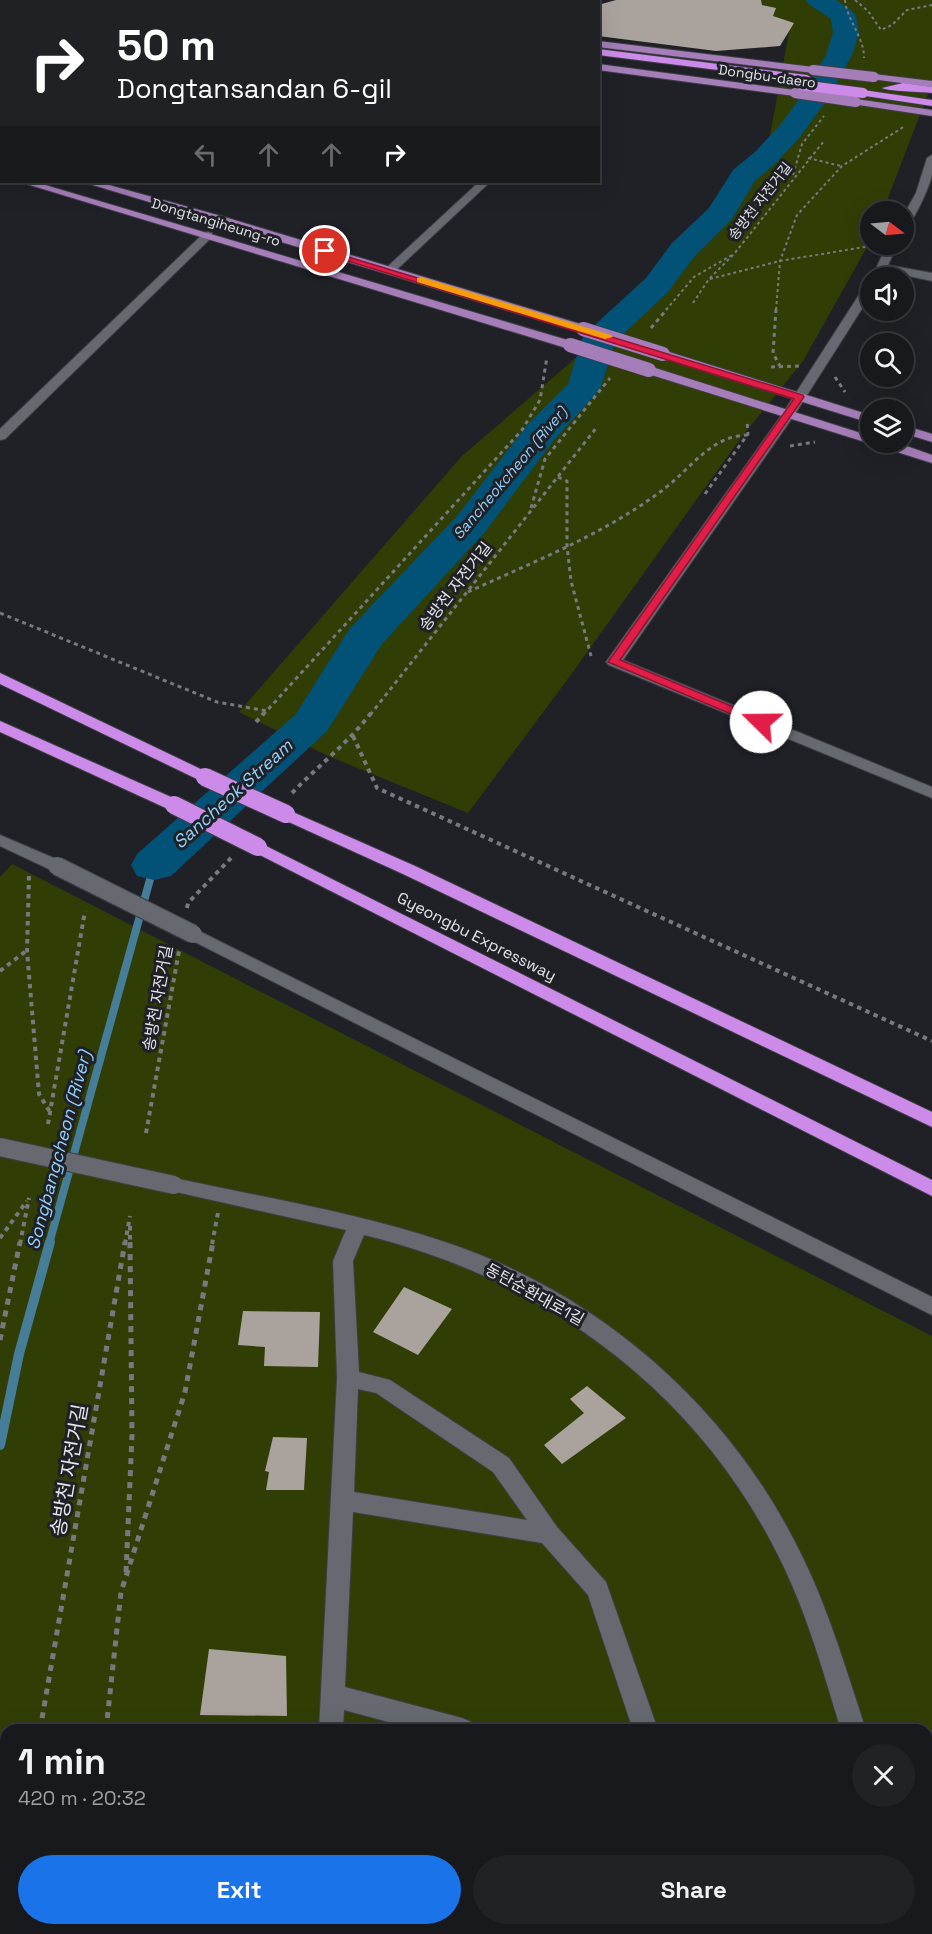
<!DOCTYPE html>
<meta charset="utf-8">
<style>
body{margin:0;font-family:"Space Grotesk","Noto Sans KR",sans-serif;background:#202226;color:#f1f3f6;height:100vh;display:flex;flex-direction:column;font-size:22px;white-space:nowrap}
*{box-sizing:border-box;margin:0}
p{font-size:20px;color:#9ea0a4}
.icon{flex:none;width:33px;height:33px;fill:none;stroke:currentColor;stroke-width:2;stroke-linecap:round;stroke-linejoin:round}
.map{position:relative;flex:1;overflow:hidden}
.panel{position:absolute;left:0px;top:1724px;width:933px;height:212px;display:flex;flex-direction:column;background:#17191d;border-radius:18px 18px 0 0;box-shadow:0 6px 24px #0002,0 0 0 2px #36383b}
.panel>*{flex:none}
.banner{position:absolute;left:0px;top:0px;width:600px;height:183px;box-shadow:0 6px 24px #0002,0 0 0 2px #36383b;background:#202124;color:#fff;overflow:hidden}
.needle{width:39px;rotate:106deg}
.fabs{position:absolute;left:860px;top:201px;display:grid;gap:12px}
.fabs a{display:grid;place-items:center;width:54px;height:54px;border-radius:50%;background:#17191d;box-shadow:0 6px 24px #0002,0 0 0 2px #36383b;font-size:30px}
.pin{position:absolute;display:grid;place-items:center;width:51px;height:51px;color:#fff;margin:-26px;border:3px solid #fff;border-radius:50%;box-shadow:0 2px 6px #0007}
.me{position:absolute;width:66px;margin:-33px;rotate:292deg;stroke-linejoin:round;filter:drop-shadow(0 0 4px #0008)}
.turn{display:flex;align-items:center;gap:21px;height:126px;padding:0 18px;font-size:27px}
.turn .icon{width:78px;height:78px;stroke-width:2.5}
.turn b{display:block;font-size:42px;line-height:51px}
.lanes{display:flex;align-items:center;height:57px;padding:0 18px;background:#0003;justify-content:center;gap:30px;direction:ltr}
.lanes .off{opacity:.35}
.round{display:grid;place-items:center;flex:none;width:63px;height:63px;border-radius:32px;background:#202226}
.head{display:flex;align-items:center;justify-content:space-between;height:102px;padding:0 18px}
h1{font-size:36px;font-weight:800;line-height:45px}
.primary-button{display:flex;gap:12px;margin-top:auto;padding:12px 18px}
.primary-button a{flex:1;height:69px;border-radius:36px;background:#1a73e8;color:#fff;font-size:24px;font-weight:800;line-height:69px;text-align:center}
.primary-button a+a{background:#202226;color:#f1f3f6}
.map>svg:first-child{display:block}
.green{fill:#303e05;fill-rule:evenodd}
.lines{fill:none;stroke-linecap:round;stroke-linejoin:round}
.stream-far1{stroke:#467d99;stroke-width:8}
.stream{stroke:#467d99;stroke-width:10}
.river{fill:#025177;fill-rule:evenodd}
.building{fill:#aaa29c}
.highway-tunnel{stroke:#3d3e44;stroke-width:10;stroke-dasharray:10 5;stroke-linecap:butt}
.minor-casing{stroke:#3e3f44;stroke-width:2}
.major-casing{stroke:#3e3f44;stroke-width:2}
.highway-casing{stroke:#3e3f44;stroke-width:2}
.path-far3{stroke:#78797e;stroke-width:2;stroke-dasharray:3 3;stroke-linecap:butt}
.path-far2{stroke:#78797e;stroke-width:3;stroke-dasharray:4 4;stroke-linecap:butt}
.path-far1{stroke:#78797e;stroke-width:4;stroke-dasharray:4.5 4.5;stroke-linecap:butt}
.path{stroke:#78797e;stroke-width:5;stroke-dasharray:6 6;stroke-linecap:butt}
.minor{fill:#676971;fill-rule:evenodd}
.major{fill:#a47db9;fill-rule:evenodd}
.highway{fill:#cc8be9;fill-rule:evenodd}
.minor-bridge-casing{stroke:#3e3f44;stroke-width:20;stroke-linecap:butt}
.major-bridge-far1-casing{stroke:#3e3f44;stroke-width:12;stroke-linecap:butt}
.major-bridge-casing{stroke:#3e3f44;stroke-width:15;stroke-linecap:butt}
.highway-bridge-far1-casing{stroke:#3e3f44;stroke-width:12;stroke-linecap:butt}
.highway-bridge-casing{stroke:#3e3f44;stroke-width:20;stroke-linecap:butt}
.minor-bridge{stroke:#676971;stroke-width:18}
.major-bridge-far1{stroke:#a47db9;stroke-width:10}
.major-bridge{stroke:#a47db9;stroke-width:14}
.highway-bridge-far1{stroke:#cc8be9;stroke-width:10}
.highway-bridge{stroke:#cc8be9;stroke-width:18}
.route{fill:#e11d48;stroke:#92132f;stroke-width:1.5}
.slow{fill:#f59e0b}
.labels{text-anchor:middle;stroke-width:6;stroke-linejoin:round;paint-order:stroke}
.far-street-label{font-size:14px;fill:#e4e5e9;stroke:#1f2127}
.far-water-label{font-size:15px;font-style:italic;fill:#93d1fb;stroke:#1f2127}
.street-label{font-size:16px;fill:#e4e5e9;stroke:#1f2127}
.water-label{font-size:18px;font-style:italic;fill:#93d1fb;stroke:#1f2127}
.near-street-label{font-size:20px;fill:#e4e5e9;stroke:#1f2127}
</style>
<div class="map">
<svg width="932" height="1934" viewBox="0 0 932 1934">
<rect width="100%" height="100%" fill="#1f2127"/>
<g class="green">
<polygon points="758,0 932,0 932,83 883,211 870,212 870,242 803,361 740,439 570,676 468,813 328,756 239,712 462,456 614,325 766,157 789,32"/>
<path d="M12,864L932,1336V1934H0V877ZM6,1730H927V1929H6Z"/>
</g>
<g class="lines">
<polyline class="stream-far1" points="49,1244 154,865"/>
<polyline class="stream" points="0,1445 19,1354 50,1242"/>
<polygon class="river" points="806,0 836,0 852,11 856,16 859,33 852,55 827,100 800,137 776,163 755,181 732,219 694,257 668,292 615,342 601,387 596,394 554,440 485,532 382,644 327,731 171,876 154,880 137,876 131,865 137,854 296,714 350,628 457,516 528,424 568,384 582,339 587,332 646,278 672,243 709,208 733,170 756,151 780,125 800,98 826,55 833,33 831,19 810,5"/>
</g>
<g class="building">
<polygon points="616,0 761,0 762,5 776,8 773,16 794,23 780,46 716,51 598,36 598,5"/>
<polygon points="404,1287 452,1309 418,1355 373,1332"/>
<polygon points="243,1311 320,1312 318,1367 264,1366 265,1347 238,1345"/>
<polygon points="587,1386 626,1418 562,1464 544,1445 584,1413 570,1399"/>
<polygon points="273,1437 307,1438 304,1490 266,1490 269,1472 265,1471"/>
<polygon points="209,1649 286,1656 287,1716 200,1715"/>
</g>
<g class="lines">
<polyline class="highway-tunnel" points="232,0 240,2"/>
<g class="minor-casing">
<g id="minor">
<rect x="561" y="0" width="10" height="2"/>
<rect x="0" y="39" width="2" height="6"/>
<path d="M932,155C932,161 932,168 932,174C930,186 913,225 903,229V216L916,193L927,158Z"/>
<polygon points="479,182 490,182 393,273 385,273 385,269"/>
<polygon points="208,232 212,233 212,237 5,439 0,440 0,429 204,233"/>
<polygon points="887,244 898,244 888,265 932,273 932,281 885,271 882,278 872,278"/>
<polygon points="870,283 870,296 795,414 623,660 932,787 932,798 609,665 606,662 783,413 866,284"/>
<polygon points="0,835 63,862 66,866 63,870 51,870 0,846"/>
<polygon points="193,928 932,1297 932,1315 187,938 184,934 187,930"/>
<path d="M174,1178C266,1198 360,1213 448,1243C597,1293 724,1403 795,1542C826,1601 845,1666 866,1730H841C823,1671 806,1610 778,1555C695,1389 543,1278 364,1235L353,1261L359,1372L390,1380L509,1458L557,1527L606,1582L658,1730H633L588,1595L542,1543L353,1512L345,1687L462,1718L471,1722L474,1730H418L344,1710L343,1730H319L337,1378L333,1261L346,1230L167,1190L164,1185L167,1180ZM358,1389L376,1393L493,1472L527,1520L354,1492Z"/>
<polygon points="927,1896 932,1898 932,1934 922,1929 927,1929"/>
<polygon points="344,1929 384,1929 386,1934 346,1934"/>
<polygon points="706,1929 732,1929 733,1934 707,1934"/>
</g>
</g>
<g class="major-casing">
<g id="major">
<polygon points="44,0 54,0 43,2"/>
<polygon points="188,0 203,0 204,2 189,2"/>
<polygon points="231,0 241,0 230,2"/>
<polygon points="304,0 320,0 321,2 305,2"/>
<polygon points="2,34 2,40 0,41 0,35"/>
<polygon points="598,41 813,67 818,70 813,73 598,47"/>
<polygon points="598,64 795,90 800,93 795,96 598,70"/>
<polygon points="874,74 932,81 932,87 871,79 871,75"/>
<polygon points="856,99 932,110 932,116 852,104 852,100"/>
<rect x="0" y="156" width="2" height="7"/>
<rect x="0" y="172" width="2" height="7"/>
<polygon points="20,182 35,182 574,342 576,345 570,349 566,348"/>
<polygon points="83,182 98,182 221,216 587,326 589,329 583,333 579,332"/>
<polygon points="663,350 870,415 870,423 659,357 657,354 659,351"/>
<polygon points="649,366 870,436 870,442 895,442 932,455 932,463 645,373 643,370 645,367"/>
<polygon points="903,425 932,434 932,442 903,433"/>
</g>
</g>
<g class="highway-casing">
<g id="highway">
<polygon points="266,0 283,0 284,2 267,2"/>
<polygon points="598,49 807,75 812,78 807,81 598,55"/>
<path d="M903,83L932,87V93C923,92 886,91 882,88Z"/>
<polygon points="863,90 932,100 932,106 859,95 859,91"/>
<polygon points="0,673 211,774 213,777 205,782 199,780 0,684"/>
<polygon points="0,721 180,801 182,805 180,809 168,809 0,732"/>
<polygon points="286,809 415,866 932,1112 932,1127 403,874 280,818 278,814 280,810"/>
<polygon points="258,842 932,1180 932,1196 252,851 250,847 252,843"/>
</g>
</g>
<g class="path-far3">
<path d="M845,0C847,21 864,36 864,58"/>
<polyline points="855,0 868,11 881,30 892,25 907,10 932,5"/>
<polyline points="14,2 16,0"/>
<polyline points="808,158 841,166"/>
<polyline points="793,175 802,144 824,116"/>
<polyline points="710,279 780,261 870,246"/>
<polyline points="693,303 709,279 734,254 824,141"/>
<polyline points="666,310 694,277 734,254"/>
<polyline points="776,310 780,261 797,215 842,166 905,126"/>
</g>
<g class="path-far2">
<polyline points="776,309 773,353 781,368"/>
<polyline points="651,328 667,309"/>
<polyline points="771,367 799,366"/>
<polyline points="835,377 845,392"/>
<polyline points="880,406 890,410"/>
<polyline points="790,446 815,442"/>
<polyline points="558,477 567,481 567,546 571,581 591,656"/>
<polyline points="705,494 748,434 747,420"/>
<polyline points="531,508 545,459 610,378"/>
<path d="M468,592C533,562 602,535 660,492C691,470 710,434 751,435"/>
<polyline points="0,613 217,702 267,711"/>
<polyline points="263,715 522,430 540,400 547,357"/>
<polyline points="370,715 597,427"/>
</g>
<g class="path-far1">
<polyline points="256,722 264,713"/>
<polyline points="353,736 377,788 932,1041"/>
<path d="M292,793C318,766 348,743 371,713"/>
<polyline points="29,876 27,951 39,1094 50,1112"/>
<polyline points="187,908 188,903 231,858"/>
<polyline points="0,971 26,951"/>
<polyline points="48,1124 85,911"/>
<polyline points="146,1133 179,951"/>
<polyline points="130,1226 130,1244"/>
<polyline points="0,1238 27,1201"/>
<polyline points="20,1244 29,1198"/>
<polyline points="125,1244 130,1216"/>
<polyline points="212,1244 218,1213"/>
</g>
<g class="path">
<polyline points="0,1340 20,1242"/>
<polyline points="126,1572 132,1435 130,1242"/>
<polyline points="40,1730 125,1242"/>
<polyline points="106,1730 121,1592 185,1392 213,1242"/>
<polyline points="0,1821 6,1821"/>
<polyline points="0,1910 6,1888"/>
<polyline points="27,1929 27,1934"/>
<polyline points="65,1934 66,1929"/>
</g>
<use href="#minor" class="minor"/>
<use href="#major" class="major"/>
<use href="#highway" class="highway"/>
<g class="minor-bridge-casing">
<g id="minor-bridge">
<polyline points="57,866 193,934"/>
<polyline points="0,1147 174,1185"/>
</g>
</g>
<g class="major-bridge-far1-casing">
<g id="major-bridge-far1">
<polyline points="813,70 874,77"/>
<polyline points="795,93 856,102"/>
</g>
</g>
<g class="major-bridge-casing">
<g id="major-bridge">
<polyline points="583,329 663,354"/>
<polyline points="570,345 649,370"/>
</g>
</g>
<g class="highway-bridge-far1-casing">
<polyline id="highway-bridge-far1" points="801,85 863,93"/>
</g>
<g class="highway-bridge-casing">
<g id="highway-bridge">
<polyline points="205,777 286,814"/>
<polyline points="174,805 258,847"/>
</g>
</g>
<use href="#minor-bridge" class="minor-bridge"/>
<use href="#major-bridge-far1" class="major-bridge-far1"/>
<use href="#major-bridge" class="major-bridge"/>
<use href="#highway-bridge-far1" class="highway-bridge-far1"/>
<use href="#highway-bridge" class="highway-bridge"/>
</g>
<polygon class="route" points="322,249 803,395 804,397 620,660 765,720 765,725 757,725 608,662 794,399 322,253"/>
<polygon class="slow" points="421,277 611,335 613,337 605,339 417,282 417,278"/>
<g class="labels">
<g class="far-street-label">
<text transform="translate(767 76) rotate(8)" y="5">Dongbu-daero</text>
<text transform="translate(760 201) rotate(-52)" y="5">송방천 자전거길</text>
<text transform="translate(216 222) rotate(17)" y="5">Dongtangiheung-ro</text>
</g>
<g class="far-water-label">
<text transform="translate(510 473) rotate(-50)" y="5">Sancheokcheon (River)</text>
</g>
<g class="street-label">
<text transform="translate(455 586) rotate(-52)" y="6">송방천 자전거길</text>
<text transform="translate(477 936) rotate(27)" y="6">Gyeongbu Expressway</text>
<text transform="translate(157 998) rotate(-80)" y="6">송방천 자전거길</text>
<text transform="translate(535 1294) rotate(29)" y="6">동탄순환대로1길</text>
</g>
<g class="water-label">
<text transform="translate(233 794) rotate(-42)" y="6">Sancheok Stream</text>
<text transform="translate(59 1150) rotate(-75)" y="6">Songbangcheon (River)</text>
</g>
<g class="near-street-label">
<text transform="translate(69 1470) rotate(-80)" y="7">송방천 자전거길</text>
</g>
</g>
</svg>
<div class="fabs">
<a><svg class="needle" viewBox="-14 -14 28 28"><path d="M0-13l5 13h-10z" fill="#e53935"/><path d="M0 13l5-13h-10z" fill="#9ea0a4"/></svg></a>
<a><svg class="icon" aria-label="sound" viewBox="0 0 24 24"><path d="M4 9h4l5-4v14l-5-4H4zM17 9q2 3 0 6"/></svg></a>
<a><svg class="icon" aria-label="search" viewBox="0 0 24 24"><circle cx="10" cy="10" r="6"/><path d="M15 15l6 6"/></svg></a>
<a><svg class="icon" aria-label="layers" viewBox="0 0 24 24"><path d="M12 4l9 5-9 5-9-5zM3 14l9 5 9-5"/></svg></a>
</div>
<div class="pin" style="left:325px;top:251px;background:#d93025"><svg class="icon" aria-label="arrive" viewBox="0 0 24 24"><path d="M6 21V4h12l-3 4 3 4H6"/></svg></div>
<svg class="me" style="left:761px;top:722px" viewBox="-20 -20 40 40"><circle r="19" fill="#fff"/><path d="M0-13L10 11 0 6-10 11z" fill="#e11d48"/></svg>
<div class="banner">
<div class="turn"><svg class="icon" aria-label="right" viewBox="0 0 24 24"><path d="M7 20v-9h11M14 6l5 5-5 5"/></svg><div><b>50 m</b>Dongtansandan 6-gil</div></div>
<div class="lanes"><svg class="icon off" aria-label="left" viewBox="0 0 24 24"><path d="M17 20v-9H6M10 6l-5 5 5 5"/></svg><svg class="icon off" aria-label="ahead" viewBox="0 0 24 24"><path d="M12 20V5M6 11l6-6 6 6"/></svg><svg class="icon off" aria-label="ahead" viewBox="0 0 24 24"><path d="M12 20V5M6 11l6-6 6 6"/></svg><svg class="icon" aria-label="right" viewBox="0 0 24 24"><path d="M7 20v-9h11M14 6l5 5-5 5"/></svg></div>
</div>
<section class="panel">
<div class="head"><div><h1>1 min</h1><p>420 m · 20:32</p></div><a class="round"><svg class="icon" aria-label="close" viewBox="0 0 24 24"><path d="M6 6l12 12M18 6L6 18"/></svg></a></div>
<div class="primary-button"><a>Exit</a><a>Share</a></div>
</section>
</div>
